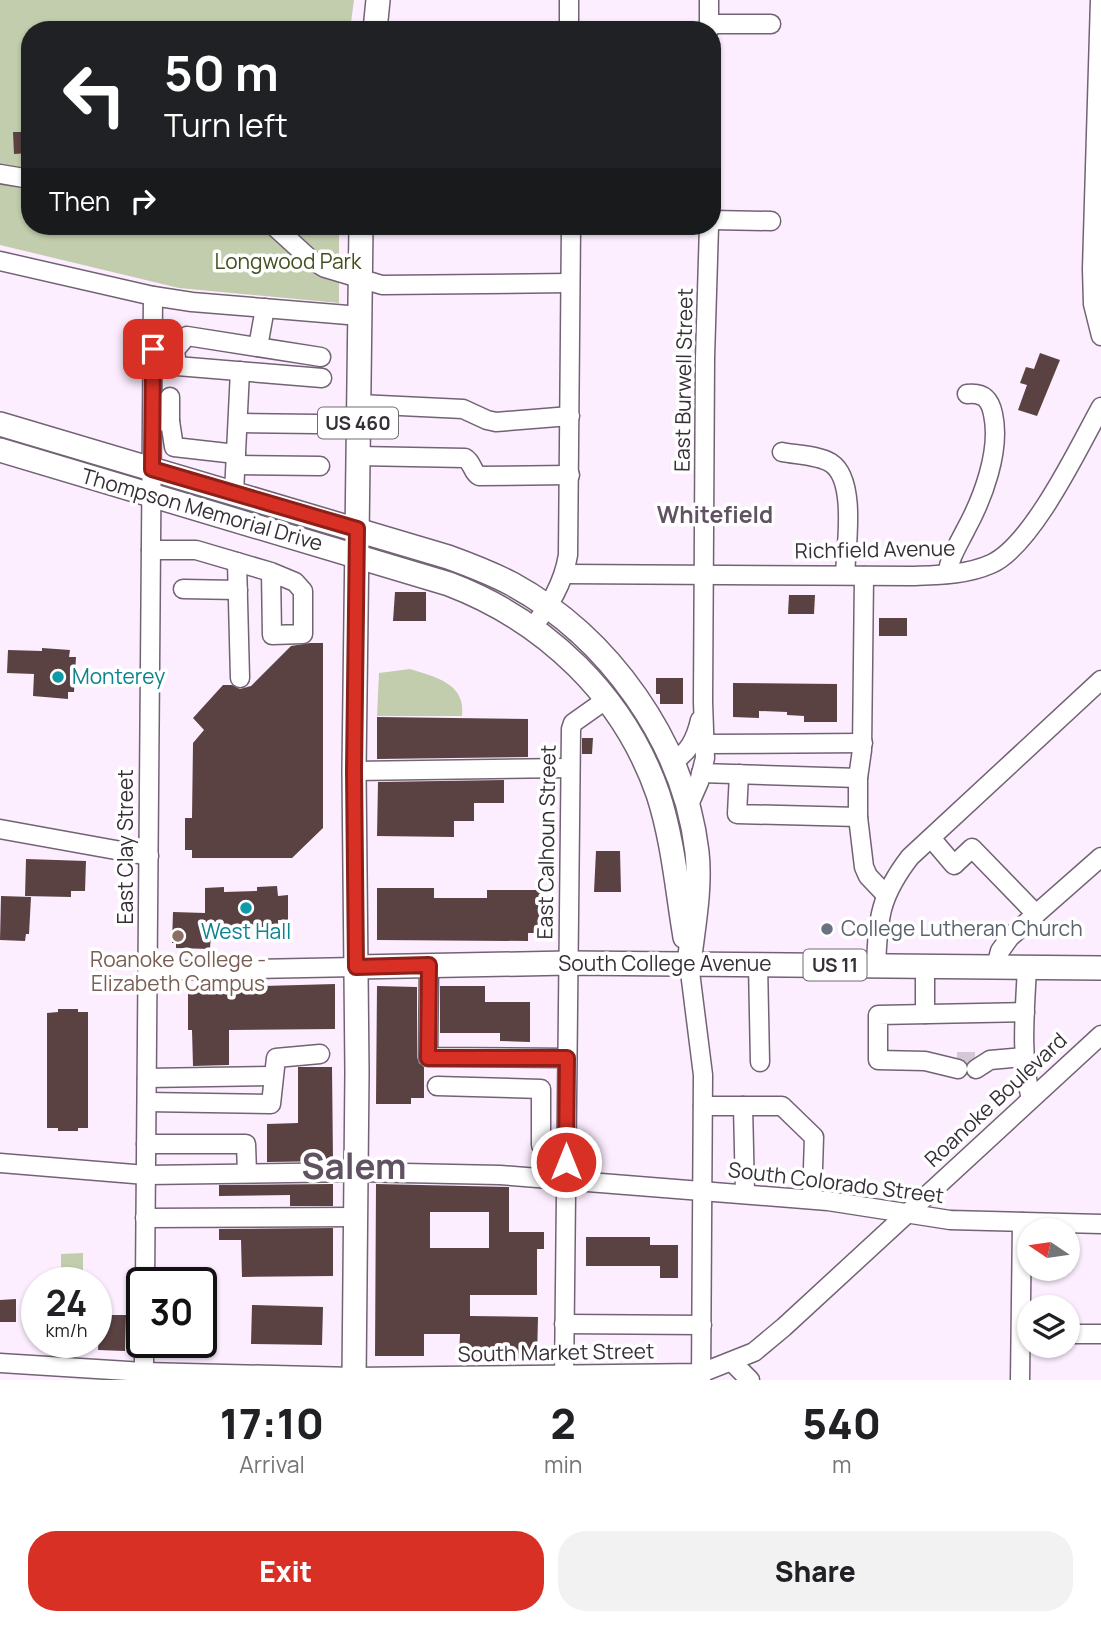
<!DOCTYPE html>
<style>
body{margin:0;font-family:Manrope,sans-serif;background:#f2f2f2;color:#202124;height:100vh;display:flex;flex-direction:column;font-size:26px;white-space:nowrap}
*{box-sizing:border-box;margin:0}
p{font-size:23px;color:#757577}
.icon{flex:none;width:38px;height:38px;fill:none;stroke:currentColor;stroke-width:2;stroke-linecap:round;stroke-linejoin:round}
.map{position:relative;height:1380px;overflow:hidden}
.panel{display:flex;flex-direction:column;background:#fff;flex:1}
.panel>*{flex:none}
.banner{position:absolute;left:21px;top:21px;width:700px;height:214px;border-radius:28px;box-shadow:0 2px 5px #0004;background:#202124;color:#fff;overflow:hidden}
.needle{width:46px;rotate:283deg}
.controls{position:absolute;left:1017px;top:1218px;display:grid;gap:14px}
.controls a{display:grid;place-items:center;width:63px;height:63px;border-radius:50%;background:#fff;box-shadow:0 2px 5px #0004;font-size:35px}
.speed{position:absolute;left:21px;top:1267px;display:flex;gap:14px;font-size:35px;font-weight:700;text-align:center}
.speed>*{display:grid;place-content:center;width:91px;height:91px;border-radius:50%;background:#fff;box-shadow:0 2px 5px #0004;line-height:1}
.speed small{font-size:18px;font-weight:400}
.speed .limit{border:4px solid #111;border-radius:10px;background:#fff;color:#111}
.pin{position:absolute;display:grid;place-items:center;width:60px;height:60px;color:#fff;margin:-30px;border-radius:14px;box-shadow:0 4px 10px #0006}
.me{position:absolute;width:77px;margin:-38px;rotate:0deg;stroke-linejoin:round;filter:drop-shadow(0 0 5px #0008)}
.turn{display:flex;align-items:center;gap:24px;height:147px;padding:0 28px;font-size:32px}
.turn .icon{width:91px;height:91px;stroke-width:2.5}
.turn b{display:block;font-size:49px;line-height:60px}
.then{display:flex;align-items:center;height:66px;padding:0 28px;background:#0003;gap:14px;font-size:26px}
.eta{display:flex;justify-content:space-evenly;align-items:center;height:119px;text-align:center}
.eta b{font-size:42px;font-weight:800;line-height:49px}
.cta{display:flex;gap:14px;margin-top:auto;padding:14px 28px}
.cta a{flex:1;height:80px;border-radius:28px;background:#d93025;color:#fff;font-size:28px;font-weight:800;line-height:80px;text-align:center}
.cta a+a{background:#f2f2f2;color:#202124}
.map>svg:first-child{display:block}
.green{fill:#c2cdad}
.building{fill:#594241;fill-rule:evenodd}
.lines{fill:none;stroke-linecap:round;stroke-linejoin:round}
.minor-tunnel{stroke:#d4c8d7;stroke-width:18;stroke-dasharray:18 9;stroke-linecap:butt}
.minor-casing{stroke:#726374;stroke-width:21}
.major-casing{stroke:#726374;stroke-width:26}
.minor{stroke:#fff;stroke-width:18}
.major{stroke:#fff;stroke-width:23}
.route-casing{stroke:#8d1f18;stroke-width:18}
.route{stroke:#d93025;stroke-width:12}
.culture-dot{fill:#0f9aa8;stroke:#fff;stroke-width:2.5}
.worship-dot{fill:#6b7280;stroke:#fff;stroke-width:2.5}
.education-dot{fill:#8d6e63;stroke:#fff;stroke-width:2.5}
.labels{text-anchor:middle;stroke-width:7;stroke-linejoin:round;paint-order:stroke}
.shield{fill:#fff;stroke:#726d73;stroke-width:2}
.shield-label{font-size:19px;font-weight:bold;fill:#362f37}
.park-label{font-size:21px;fill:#42501d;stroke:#fff}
.street-label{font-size:21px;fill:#362f37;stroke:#fff}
.culture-label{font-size:21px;fill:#0d838f;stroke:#fff;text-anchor:start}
.worship-label{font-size:21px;fill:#5b616d;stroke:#fff;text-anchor:start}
.education-label{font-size:21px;fill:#785e54;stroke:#fff}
.neighbourhood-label{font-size:23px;font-weight:bold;fill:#605263;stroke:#fff}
.town-label{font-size:35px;font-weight:bold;fill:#605263;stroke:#fff}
</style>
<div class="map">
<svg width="1101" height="1380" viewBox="0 0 1101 1380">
<rect width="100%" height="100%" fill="#fceeff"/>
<g class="green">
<polygon points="0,0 354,0 350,30 30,30 30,226 339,226 339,303 179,288 0,245"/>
<path d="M410,669C435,677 466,683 462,716H377L379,673Z"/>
<polygon points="83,1253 83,1283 61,1283 61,1254"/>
</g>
<g class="building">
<polygon points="13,132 30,132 30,153 14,154"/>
<polygon points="1040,353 1060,360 1037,416 1018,410 1027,385 1020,383 1026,367 1034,369"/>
<polygon points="395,592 426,592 426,621 393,621"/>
<polygon points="789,595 815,595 814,614 788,614"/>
<rect x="879" y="618" width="28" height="18"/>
<polygon points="310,643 323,643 323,828 292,858 192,858 192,850 185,850 185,818 192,818 193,743 204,730 193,718 223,685 232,685 240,689 251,686 291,646"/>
<polygon points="42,648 70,650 69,657 76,657 74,692 68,692 68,699 33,696 34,674 7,673 8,650 42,651"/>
<polygon points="656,678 683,678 683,704 660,704 660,694 656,694"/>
<polygon points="733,683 837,684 837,722 804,722 804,716 787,715 787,712 759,711 759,718 733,717"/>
<polygon points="377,717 528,719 528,757 377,759"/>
<polygon points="582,738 593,738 592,754 582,754"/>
<polygon points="504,780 504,803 474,803 474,821 454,821 454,837 377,836 378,782"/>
<polygon points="596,851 620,851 621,892 594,892"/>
<polygon points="26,859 86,861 85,891 71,891 71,897 25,896"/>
<polygon points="277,886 278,896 288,895 288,920 278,920 278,931 257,931 257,926 225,927 225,932 211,932 210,949 176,948 176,943 172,943 173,912 205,913 205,888 224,887 224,892 257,891 257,887"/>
<polygon points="377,888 434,888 434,898 487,898 487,890 545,890 547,933 528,933 528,941 377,940"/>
<polygon points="1,896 31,897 29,934 26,934 25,941 0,940"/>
<polygon points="335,984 335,1029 229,1030 229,1065 193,1066 192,1030 188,1030 188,988"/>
<polygon points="377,986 417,987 417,1057 419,1063 424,1067 424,1098 411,1098 411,1104 376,1104"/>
<polygon points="440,986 485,986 485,1002 530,1002 530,1042 500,1041 500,1033 440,1033"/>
<polygon points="58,1009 78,1009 78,1012 88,1012 88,1128 78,1128 78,1131 58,1131 58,1128 47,1128 47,1013 58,1012"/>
<polygon points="298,1067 332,1067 333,1161 267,1162 267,1124 298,1123"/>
<polygon points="333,1184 333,1206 290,1206 290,1195 219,1196 219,1185"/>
<path d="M376,1184L509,1187V1232H544V1249H537V1295H470V1316L538,1317L537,1359L459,1358L460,1334H424V1356H375ZM430,1212H489V1248H430Z"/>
<polygon points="333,1228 333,1276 242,1277 241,1240 219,1240 219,1229"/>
<polygon points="586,1237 650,1237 650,1245 678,1245 678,1278 660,1278 660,1266 586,1266"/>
<polygon points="16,1299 16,1322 0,1322 0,1300"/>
<polygon points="252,1305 323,1307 322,1345 251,1344"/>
<polygon points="106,1315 126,1315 125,1351 98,1350 99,1331 106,1331"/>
</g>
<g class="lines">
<polyline class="minor-tunnel" points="957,1061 976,1061"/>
<g class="minor-casing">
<g id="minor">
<polyline points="569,0 569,30"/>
<polyline points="709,0 709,30"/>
<polyline points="1100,0 1092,269 1093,304 1101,336"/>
<polyline points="709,24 771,24"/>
<polyline points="0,174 30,179"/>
<polyline points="712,220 771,221"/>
<polyline points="274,226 310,259 325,268 382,285 570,283"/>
<polyline points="0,261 153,296 192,302 360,316"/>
<polyline points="258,347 265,308"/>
<polyline points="321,357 187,336 175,350 177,366 322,378"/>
<polyline points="359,404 463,409 487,420 496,422 570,416"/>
<polyline points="170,421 170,397"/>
<polyline points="153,422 170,421 174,447 236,454"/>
<polyline points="238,423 316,424"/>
<path d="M782,452C797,455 818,455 831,463C857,480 846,547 845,575"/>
<path d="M358,456L465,458C473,463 472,472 479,476L570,475"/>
<polyline points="236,465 320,466"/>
<polyline points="234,493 240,371"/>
<polyline points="151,550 196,550 271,572 295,582 303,591 303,634 272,635 271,572"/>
<polyline points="237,562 240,678"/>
<path d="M565,574L912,576C939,575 966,575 991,564C1032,546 1079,447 1101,407"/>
<path d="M947,574C950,557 958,545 966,529C983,498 1001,450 993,414C990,399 983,392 967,394"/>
<polyline points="864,576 862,750 858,778 858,817 864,867 868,876 886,895"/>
<polyline points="183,589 238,590"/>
<path d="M533,627C550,604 563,585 568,555L571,226"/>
<polyline points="705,744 863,743"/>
<path d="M672,762C689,753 696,738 700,720"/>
<polyline points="354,771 570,768"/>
<polyline points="701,773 858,778"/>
<polyline points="739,774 737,814 858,817"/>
<polyline points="688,807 699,782 705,758 703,702 705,358 709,226"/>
<polyline points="0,829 149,856"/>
<polyline points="931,838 954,865 972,848 1036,914"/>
<polyline points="689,964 703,1075 701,1380"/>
<polyline points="758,964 760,1062"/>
<polyline points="429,965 428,1057 567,1058"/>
<path d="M876,965C878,917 880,896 910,857L1101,680"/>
<polyline points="996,966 1000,951 1010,937 1101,857"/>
<path d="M1027,967C1025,1011 1020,1056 1031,1099"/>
<polyline points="148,971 356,967"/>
<polyline points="925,1014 925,965"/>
<polyline points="958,1069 925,1061 878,1060 878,1015 1025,1012"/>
<polyline points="976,1069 990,1060 1024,1057"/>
<polyline points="147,1078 273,1076"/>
<polyline points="437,1086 541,1089 541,1145 566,1146"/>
<polyline points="147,1102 271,1104 276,1058 320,1054"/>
<polyline points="703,1106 743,1106"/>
<polyline points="146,1144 246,1144 247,1173"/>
<polyline points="0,1163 146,1175 356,1172 500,1175 828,1201 950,1220 1101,1224"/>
<polyline points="745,1193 743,1106 782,1106 814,1137 812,1199"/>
<polyline points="145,1218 355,1217"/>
<polyline points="145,1283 153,296"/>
<polyline points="564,1324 702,1325"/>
<polyline points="1068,1334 1101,1334"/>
<polyline points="732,1362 750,1380"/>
<polyline points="0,1363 144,1372 354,1377 701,1373 754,1352 784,1327 1101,1035"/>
<polyline points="144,1380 144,1342"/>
<polyline points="564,1380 571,729 573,723 607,699"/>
<polyline points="1020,1380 1022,1222"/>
</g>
</g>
<g class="major-casing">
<g id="major">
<polyline points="375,30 378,0"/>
<path d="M0,424L448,557C470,565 491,573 512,584C609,637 684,742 697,852C701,889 693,928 689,964"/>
<path d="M0,450L449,584C546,621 624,696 658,794C673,840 677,889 685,937"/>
<polyline points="356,967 568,963 1101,968"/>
<polyline points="354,1380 357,1072 354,771 361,226"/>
</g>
</g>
<use href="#minor" class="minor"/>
<use href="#major" class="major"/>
</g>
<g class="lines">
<g class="route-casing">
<polyline id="route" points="153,349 152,469 357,529 354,771 356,967 429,965 428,1058 567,1058 566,1162"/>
</g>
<use href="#route" class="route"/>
</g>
<g class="culture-dot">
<circle cx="58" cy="677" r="7"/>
<circle cx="246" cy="908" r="7"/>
</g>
<circle class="worship-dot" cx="827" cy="929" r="7"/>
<circle class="education-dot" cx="178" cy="936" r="7"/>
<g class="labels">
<g class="shield">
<rect x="318" y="407.5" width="80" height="31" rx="5"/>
<rect x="803.5" y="949.5" width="63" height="31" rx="5"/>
</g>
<g class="shield-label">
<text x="358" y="430">US 460</text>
<text x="835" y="972">US 11</text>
</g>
<g class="park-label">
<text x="288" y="269">Longwood Park</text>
</g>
<g class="street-label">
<text transform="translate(684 380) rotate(-89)" y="7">East Burwell Street</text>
<text transform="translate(202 510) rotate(16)" y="7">Thompson Memorial Drive</text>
<text transform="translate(875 550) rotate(-1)" y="7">Richfield Avenue</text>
<text transform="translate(547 842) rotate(-89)" y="7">East Calhoun Street</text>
<text transform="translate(126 847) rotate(-90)" y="7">East Clay Street</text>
<text x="665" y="971">South College Avenue</text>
<text transform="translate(996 1100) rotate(-43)" y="7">Roanoke Boulevard</text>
<text transform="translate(836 1183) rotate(7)" y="7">South Colorado Street</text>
<text transform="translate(556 1353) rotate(-1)" y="7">South Market Street</text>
</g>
<g class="culture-label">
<text x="72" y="684">Monterey</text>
<text x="246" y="939" text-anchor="middle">West Hall</text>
</g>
<g class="worship-label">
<text x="841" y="936">College Lutheran Church</text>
</g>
<g class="education-label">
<text x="178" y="967">Roanoke College -<tspan x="178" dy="24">Elizabeth Campus</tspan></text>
</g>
<g class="neighbourhood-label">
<text x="715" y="523">Whitefield</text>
</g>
<g class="town-label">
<text x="354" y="1179">Salem</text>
</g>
</g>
</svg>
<div class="controls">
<a><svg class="needle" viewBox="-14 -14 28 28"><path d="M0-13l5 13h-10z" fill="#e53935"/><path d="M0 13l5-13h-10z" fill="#757577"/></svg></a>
<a><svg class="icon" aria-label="layers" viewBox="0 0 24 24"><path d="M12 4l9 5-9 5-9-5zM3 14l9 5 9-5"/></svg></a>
</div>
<div class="speed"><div>24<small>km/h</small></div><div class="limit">30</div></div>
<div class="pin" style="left:153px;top:349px;background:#d93025"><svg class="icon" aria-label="arrive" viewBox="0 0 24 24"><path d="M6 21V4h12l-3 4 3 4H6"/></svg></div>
<svg class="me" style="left:566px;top:1162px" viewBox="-20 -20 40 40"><circle r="17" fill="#d93025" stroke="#fff" stroke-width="3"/><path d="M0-11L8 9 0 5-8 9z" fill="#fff"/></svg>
<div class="banner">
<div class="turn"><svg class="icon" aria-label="left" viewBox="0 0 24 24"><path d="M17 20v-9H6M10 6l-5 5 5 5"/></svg><div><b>50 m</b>Turn left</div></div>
<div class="then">Then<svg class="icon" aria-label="right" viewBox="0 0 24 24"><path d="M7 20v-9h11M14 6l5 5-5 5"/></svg></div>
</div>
</div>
<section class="panel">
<div class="eta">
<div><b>17:10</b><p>Arrival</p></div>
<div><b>2</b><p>min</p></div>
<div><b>540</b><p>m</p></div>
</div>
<div class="cta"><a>Exit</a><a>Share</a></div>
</section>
